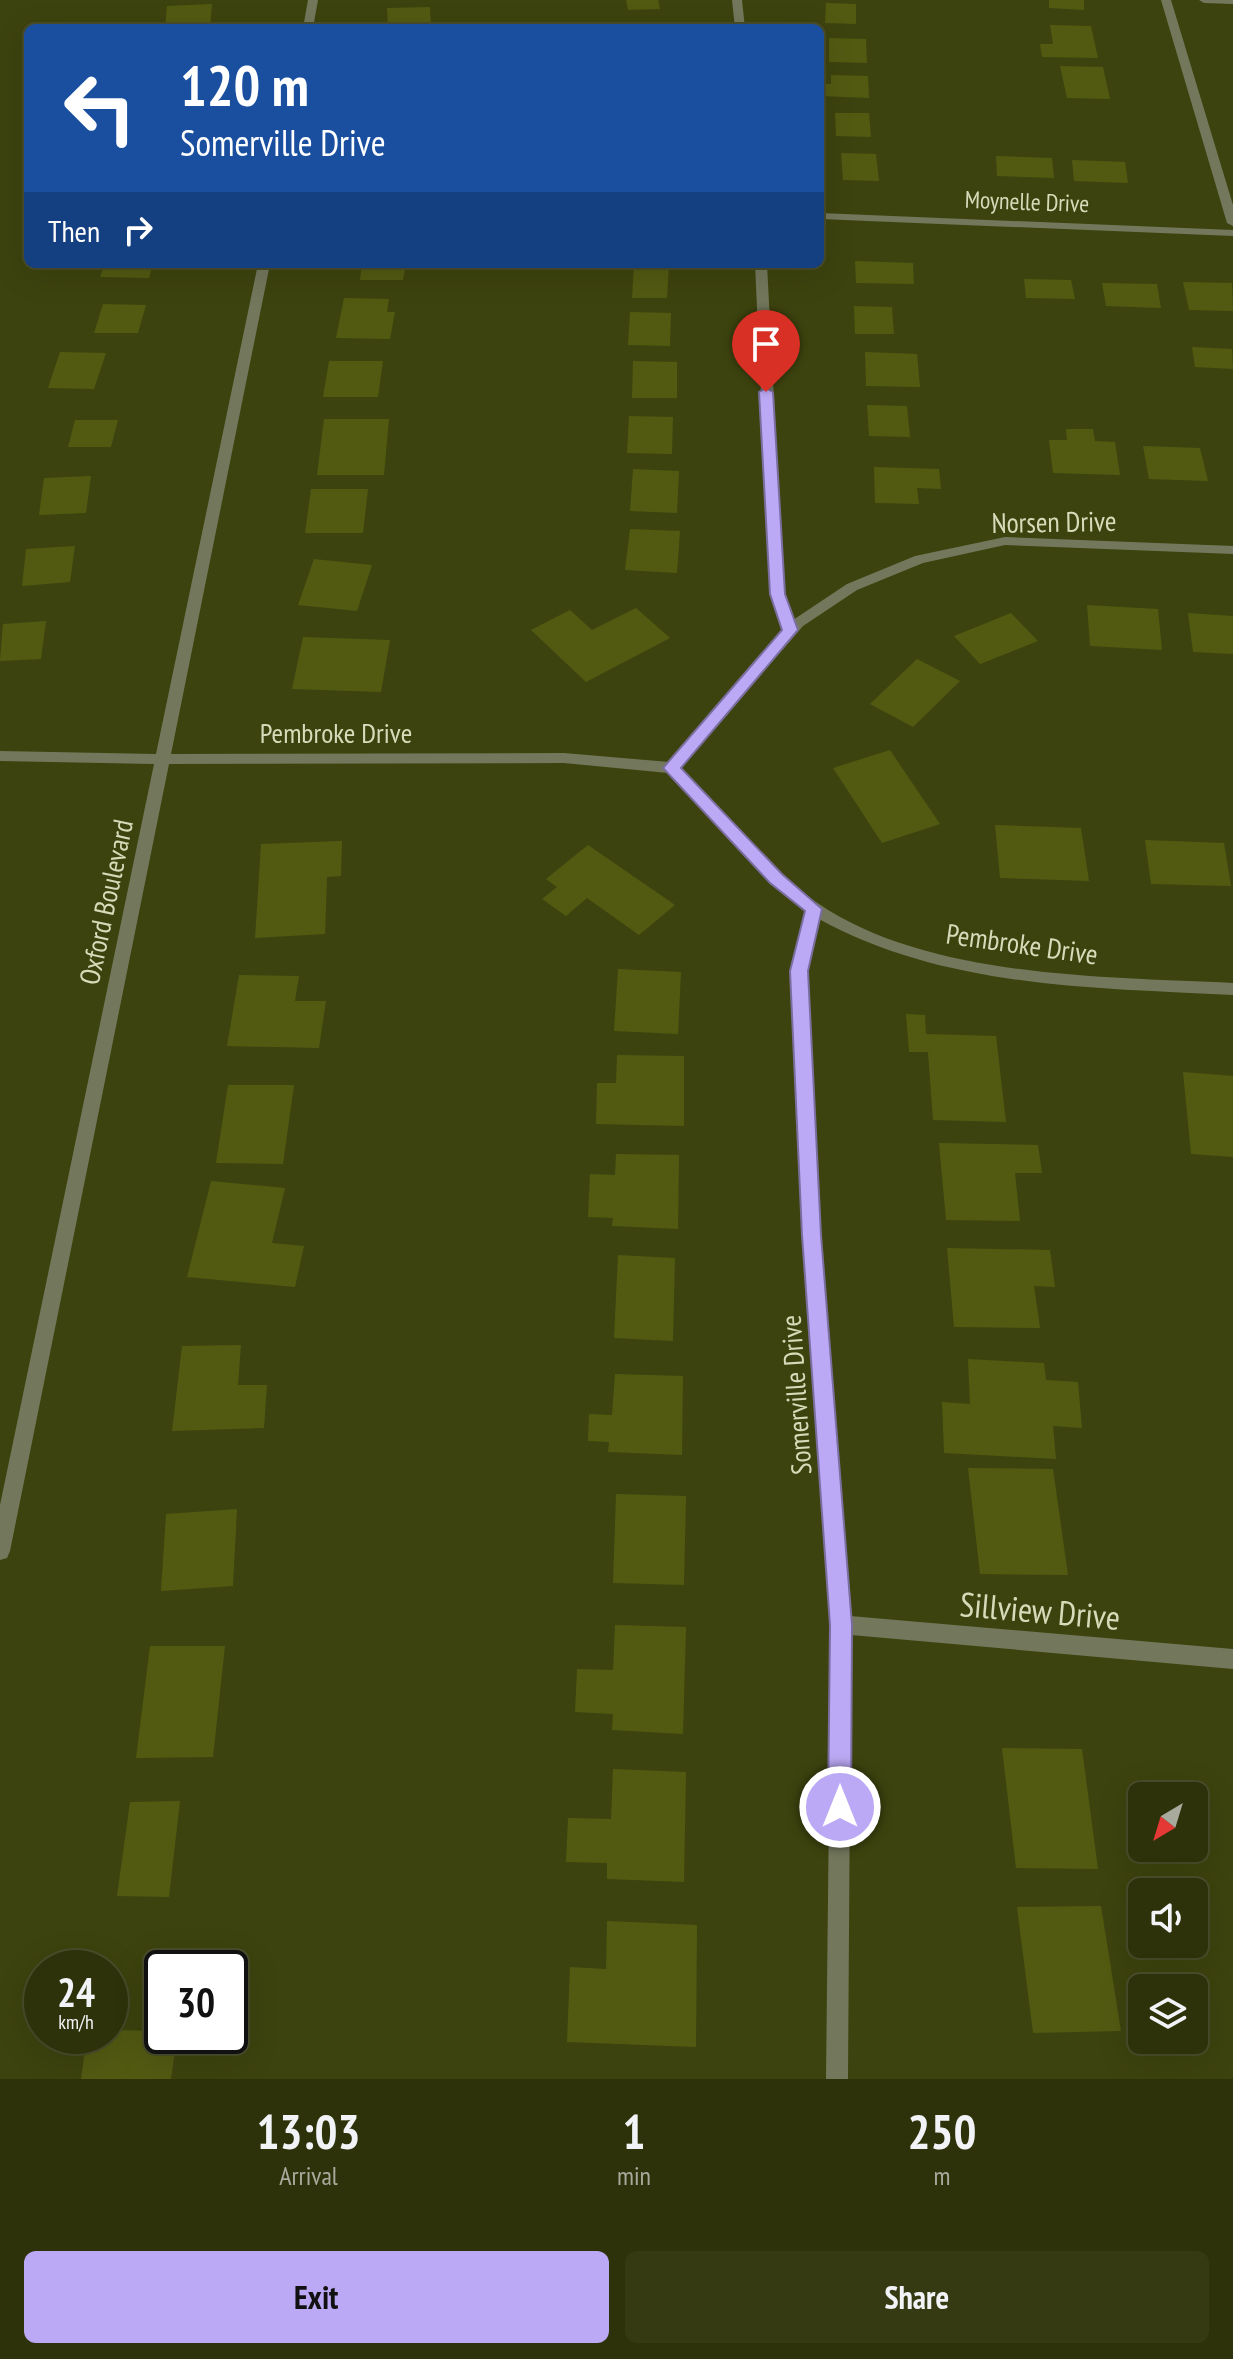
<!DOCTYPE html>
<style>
body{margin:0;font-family:"PT Sans Narrow",sans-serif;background:#363a13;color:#f1f3f6;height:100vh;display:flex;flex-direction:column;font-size:30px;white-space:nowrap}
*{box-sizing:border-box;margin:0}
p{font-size:26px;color:#a7aa9c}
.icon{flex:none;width:44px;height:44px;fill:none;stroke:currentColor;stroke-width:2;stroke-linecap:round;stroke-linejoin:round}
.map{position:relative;height:2079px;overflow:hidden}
.details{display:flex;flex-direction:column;background:#2e320a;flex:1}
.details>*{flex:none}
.hud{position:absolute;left:24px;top:24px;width:800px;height:244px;border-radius:12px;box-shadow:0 8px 32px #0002,0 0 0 2px #494d2b;background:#1a4fa0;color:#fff;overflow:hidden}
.needle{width:52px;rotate:218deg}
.fabs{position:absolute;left:1128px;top:1782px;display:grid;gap:16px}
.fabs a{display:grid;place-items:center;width:80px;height:80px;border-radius:12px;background:#2e320a;box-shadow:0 8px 32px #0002,0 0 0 2px #494d2b;font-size:40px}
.speed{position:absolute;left:24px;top:1950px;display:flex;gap:16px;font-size:40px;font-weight:700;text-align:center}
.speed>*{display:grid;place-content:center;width:104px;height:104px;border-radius:50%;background:#2e320a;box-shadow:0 8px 32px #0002,0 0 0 2px #494d2b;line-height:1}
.speed small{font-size:20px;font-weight:400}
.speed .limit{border:4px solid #111;border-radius:12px;background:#fff;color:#111}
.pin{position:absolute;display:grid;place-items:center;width:68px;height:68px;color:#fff;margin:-82px -34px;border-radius:50% 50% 50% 0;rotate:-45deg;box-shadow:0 0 8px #0007}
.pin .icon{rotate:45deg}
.me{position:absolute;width:88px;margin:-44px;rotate:0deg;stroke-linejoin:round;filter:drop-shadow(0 0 6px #0008)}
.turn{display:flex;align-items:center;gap:28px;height:168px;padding:0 24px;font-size:36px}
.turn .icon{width:104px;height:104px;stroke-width:2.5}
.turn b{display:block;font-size:56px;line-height:68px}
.then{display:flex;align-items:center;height:76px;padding:0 24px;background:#0003;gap:16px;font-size:30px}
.eta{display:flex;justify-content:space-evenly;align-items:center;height:136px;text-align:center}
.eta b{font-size:48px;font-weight:800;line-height:56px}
.button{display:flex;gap:16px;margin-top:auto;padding:16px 24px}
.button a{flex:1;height:92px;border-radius:12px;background:#bca9f5;color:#111;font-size:32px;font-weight:800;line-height:92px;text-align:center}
.button a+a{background:#363a13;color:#f1f3f6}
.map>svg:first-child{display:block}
.building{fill:#525a12}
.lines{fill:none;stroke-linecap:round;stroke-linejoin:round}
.minor{fill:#73785c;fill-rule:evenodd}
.route{fill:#bca9f5;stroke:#7a6e9f;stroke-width:2}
.labels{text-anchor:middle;stroke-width:6;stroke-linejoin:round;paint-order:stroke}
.far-street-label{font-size:24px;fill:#d6dcba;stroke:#3d430e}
.street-label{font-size:28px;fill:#d6dcba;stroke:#3d430e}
.near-street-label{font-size:34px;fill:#d6dcba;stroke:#3d430e}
</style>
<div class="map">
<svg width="1233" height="2079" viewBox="0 0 1233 2079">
<rect width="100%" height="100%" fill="#3d430e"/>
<g class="building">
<polygon points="626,0 658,0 660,9 628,10"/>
<polygon points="1049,0 1084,0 1084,10 1049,8"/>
<polygon points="826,3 856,4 856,24 825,23"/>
<polygon points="212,4 210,28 165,28 167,6"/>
<polygon points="430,7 431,28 388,28 387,8"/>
<polygon points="1050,25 1091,26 1098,58 1042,57 1040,44 1053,44"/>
<polygon points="829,38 866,39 867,63 829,62"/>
<polygon points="1060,66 1103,67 1110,99 1067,98"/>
<polygon points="831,75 868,76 869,98 820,96 820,84 831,84"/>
<polygon points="835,113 869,113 871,137 836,136"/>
<polygon points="841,153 876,154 879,181 843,180"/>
<polygon points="996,156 1052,158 1054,178 997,176"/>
<polygon points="1072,160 1125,162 1128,183 1074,181"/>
<polygon points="855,261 913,263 914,284 856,283"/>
<polygon points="105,264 153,264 149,278 100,277"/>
<polygon points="362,264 406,264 403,280 360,280"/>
<polygon points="634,264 669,264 667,298 632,298"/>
<polygon points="1024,279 1071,280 1075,299 1026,298"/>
<polygon points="1183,282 1232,283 1233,311 1189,310"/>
<polygon points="1102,283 1157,284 1161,308 1106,306"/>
<polygon points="344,298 389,299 387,312 395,312 390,339 336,338"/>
<polygon points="103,304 146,305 138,333 94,333"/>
<polygon points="854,306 892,307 894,334 855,334"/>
<polygon points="630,312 671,313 670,346 628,345"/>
<polygon points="1192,347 1232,349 1233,369 1195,367"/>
<polygon points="60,352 106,353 94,389 48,388"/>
<polygon points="865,352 917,354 920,387 866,386"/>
<polygon points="329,361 383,361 378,397 323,397"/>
<polygon points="633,361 677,362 677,398 632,398"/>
<polygon points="867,405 907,406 910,437 869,436"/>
<polygon points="629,416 673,417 672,454 627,453"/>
<polygon points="324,419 389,419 384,475 317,475"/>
<polygon points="75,420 118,420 111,447 68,447"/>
<polygon points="1066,429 1093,429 1095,441 1115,442 1120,475 1053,473 1049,440 1067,440"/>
<polygon points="1143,446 1200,448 1208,481 1149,479"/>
<polygon points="874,467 939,469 941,489 917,488 919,504 875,503"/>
<polygon points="633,469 679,471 677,513 630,511"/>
<polygon points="91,476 86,513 39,515 44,478"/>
<polygon points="311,489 368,489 363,533 305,533"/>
<polygon points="630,529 680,531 677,573 625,570"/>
<polygon points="75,546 70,582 22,586 26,549"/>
<polygon points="314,559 372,565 357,611 298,605"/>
<polygon points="1087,605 1158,609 1162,650 1090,646"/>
<polygon points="636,608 670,638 586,682 531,630 570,610 592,630"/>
<polygon points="1011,613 1038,641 980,664 954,636"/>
<polygon points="1188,613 1233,616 1233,654 1193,652"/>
<polygon points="46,621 41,659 0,661 3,624"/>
<polygon points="303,637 390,640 381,692 292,689"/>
<polygon points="917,659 960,681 913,727 870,704"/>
<polygon points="890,750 940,824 882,843 833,768"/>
<polygon points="995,825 1081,828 1089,881 1000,878"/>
<polygon points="1145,840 1224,843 1231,886 1151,884"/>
<polygon points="342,841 341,876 327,877 325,934 255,938 261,844"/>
<polygon points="588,845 675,905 639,935 587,898 566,916 542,899 557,887 546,879"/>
<polygon points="618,969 681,972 678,1034 614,1031"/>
<polygon points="239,975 299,976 295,1001 326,1001 319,1048 227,1046"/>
<polygon points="906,1014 925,1015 926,1034 996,1036 1006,1122 933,1120 928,1052 909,1052"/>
<polygon points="617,1055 684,1056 684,1126 596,1124 597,1083 616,1083"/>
<polygon points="1183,1072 1233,1076 1233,1157 1191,1154"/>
<polygon points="228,1085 294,1085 283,1164 216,1163"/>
<polygon points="939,1143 1038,1145 1042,1173 1015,1173 1020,1221 946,1220"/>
<polygon points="616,1154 679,1155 678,1229 612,1226 613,1218 588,1217 590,1174 615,1175"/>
<polygon points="211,1181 285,1188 272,1243 304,1246 295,1287 187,1277"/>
<polygon points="947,1248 1050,1250 1055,1287 1034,1286 1040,1328 954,1327"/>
<polygon points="618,1255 675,1258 673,1341 614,1338"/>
<polygon points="241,1345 238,1385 267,1385 264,1428 172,1431 182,1346"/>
<polygon points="968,1359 1044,1363 1046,1380 1078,1382 1082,1428 1053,1426 1056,1459 944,1453 942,1402 970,1404"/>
<polygon points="615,1374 683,1376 682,1455 608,1452 609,1442 588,1441 589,1414 612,1415"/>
<polygon points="968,1468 1053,1469 1068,1575 980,1574"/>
<polygon points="616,1494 686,1496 684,1585 613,1583"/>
<polygon points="237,1509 233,1586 161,1591 166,1514"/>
<polygon points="615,1625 686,1627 683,1734 612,1730 613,1714 575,1712 577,1669 613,1670"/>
<polygon points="150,1646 225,1646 213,1757 136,1758"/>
<polygon points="1002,1748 1082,1749 1098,1869 1016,1868"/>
<polygon points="613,1769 686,1772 684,1882 607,1879 607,1863 566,1862 568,1818 611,1819"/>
<polygon points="180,1801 169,1897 117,1896 130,1802"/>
<polygon points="1101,1906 1121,2031 1033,2033 1017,1907"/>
<polygon points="607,1921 697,1925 696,2047 567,2042 570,1967 606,1969"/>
<polygon points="110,2030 162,2031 162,2036 177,2036 171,2079 81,2079 87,2036 110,2036"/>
</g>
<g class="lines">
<g class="minor">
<polygon points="308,0 318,0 313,28 303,28"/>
<polygon points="732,0 742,0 745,28 735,28"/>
<polygon points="1161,0 1171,0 1233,205 1233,226 1227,223"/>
<polygon points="1199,0 1233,0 1233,4 1204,3"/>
<polygon points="820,213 1233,230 1233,236 820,219"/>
<path d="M258,264H270L171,754L564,753L669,762L784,631L770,594L755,264H767L784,594L793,620L847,584L915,556L1005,537L1233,546V554L1005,545L923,563L857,590L803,626L680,768C724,814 766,869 819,904C928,978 1105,977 1233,983V995C1094,988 944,988 819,919L807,971L821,1235L850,1616L1233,1649V1669L851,1635L848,2079H826L831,1625L803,1235L791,971L806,911L771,883L668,773L564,763L169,764L10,1551L7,1558L0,1560V1505L154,764L0,761V751L156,754Z"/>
</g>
</g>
<polygon class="route" points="766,388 773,392 785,594 798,630 681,768 782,874 822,909 808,971 821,1235 852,1625 851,1807 848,1815 840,1818 831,1815 828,1807 830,1625 802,1235 790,971 805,911 770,883 663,768 782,630 770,594 759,392"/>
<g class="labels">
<g class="far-street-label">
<text transform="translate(1027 202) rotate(2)" y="8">Moynelle Drive</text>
</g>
<g class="street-label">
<text transform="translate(1054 522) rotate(-1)" y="10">Norsen Drive</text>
<text x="336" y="743">Pembroke Drive</text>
<text transform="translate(106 902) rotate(-78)" y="10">Oxford Boulevard</text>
<text transform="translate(1022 944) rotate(8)" y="10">Pembroke Drive</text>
<text transform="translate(796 1395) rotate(-94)" y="10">Somerville Drive</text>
</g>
<g class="near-street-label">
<text transform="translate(1040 1611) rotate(5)" y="12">Sillview Drive</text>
</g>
</g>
</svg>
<div class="fabs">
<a><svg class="needle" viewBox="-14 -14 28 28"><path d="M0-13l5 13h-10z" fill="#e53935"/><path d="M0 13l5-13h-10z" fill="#a7aa9c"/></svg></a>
<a><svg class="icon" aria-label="sound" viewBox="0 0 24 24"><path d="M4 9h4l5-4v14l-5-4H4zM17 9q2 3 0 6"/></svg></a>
<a><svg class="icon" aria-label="layers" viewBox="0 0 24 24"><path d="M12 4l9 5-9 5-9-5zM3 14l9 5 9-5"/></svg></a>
</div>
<div class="speed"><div>24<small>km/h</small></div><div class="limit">30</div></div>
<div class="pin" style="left:766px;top:392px;background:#d93025"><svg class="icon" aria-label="arrive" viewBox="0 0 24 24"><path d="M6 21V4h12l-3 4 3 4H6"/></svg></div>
<svg class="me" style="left:840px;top:1807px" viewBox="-20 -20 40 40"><circle r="17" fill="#bca9f5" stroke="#fff" stroke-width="3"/><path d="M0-11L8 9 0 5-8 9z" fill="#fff"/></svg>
<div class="hud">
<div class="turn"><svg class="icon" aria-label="left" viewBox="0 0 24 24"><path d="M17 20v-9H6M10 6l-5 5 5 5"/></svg><div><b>120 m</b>Somerville Drive</div></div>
<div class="then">Then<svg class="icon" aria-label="right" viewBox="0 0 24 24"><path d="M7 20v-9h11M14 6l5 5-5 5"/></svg></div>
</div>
</div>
<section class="details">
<div class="eta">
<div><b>13:03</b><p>Arrival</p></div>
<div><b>1</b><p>min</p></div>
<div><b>250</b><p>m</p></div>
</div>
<div class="button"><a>Exit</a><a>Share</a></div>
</section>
